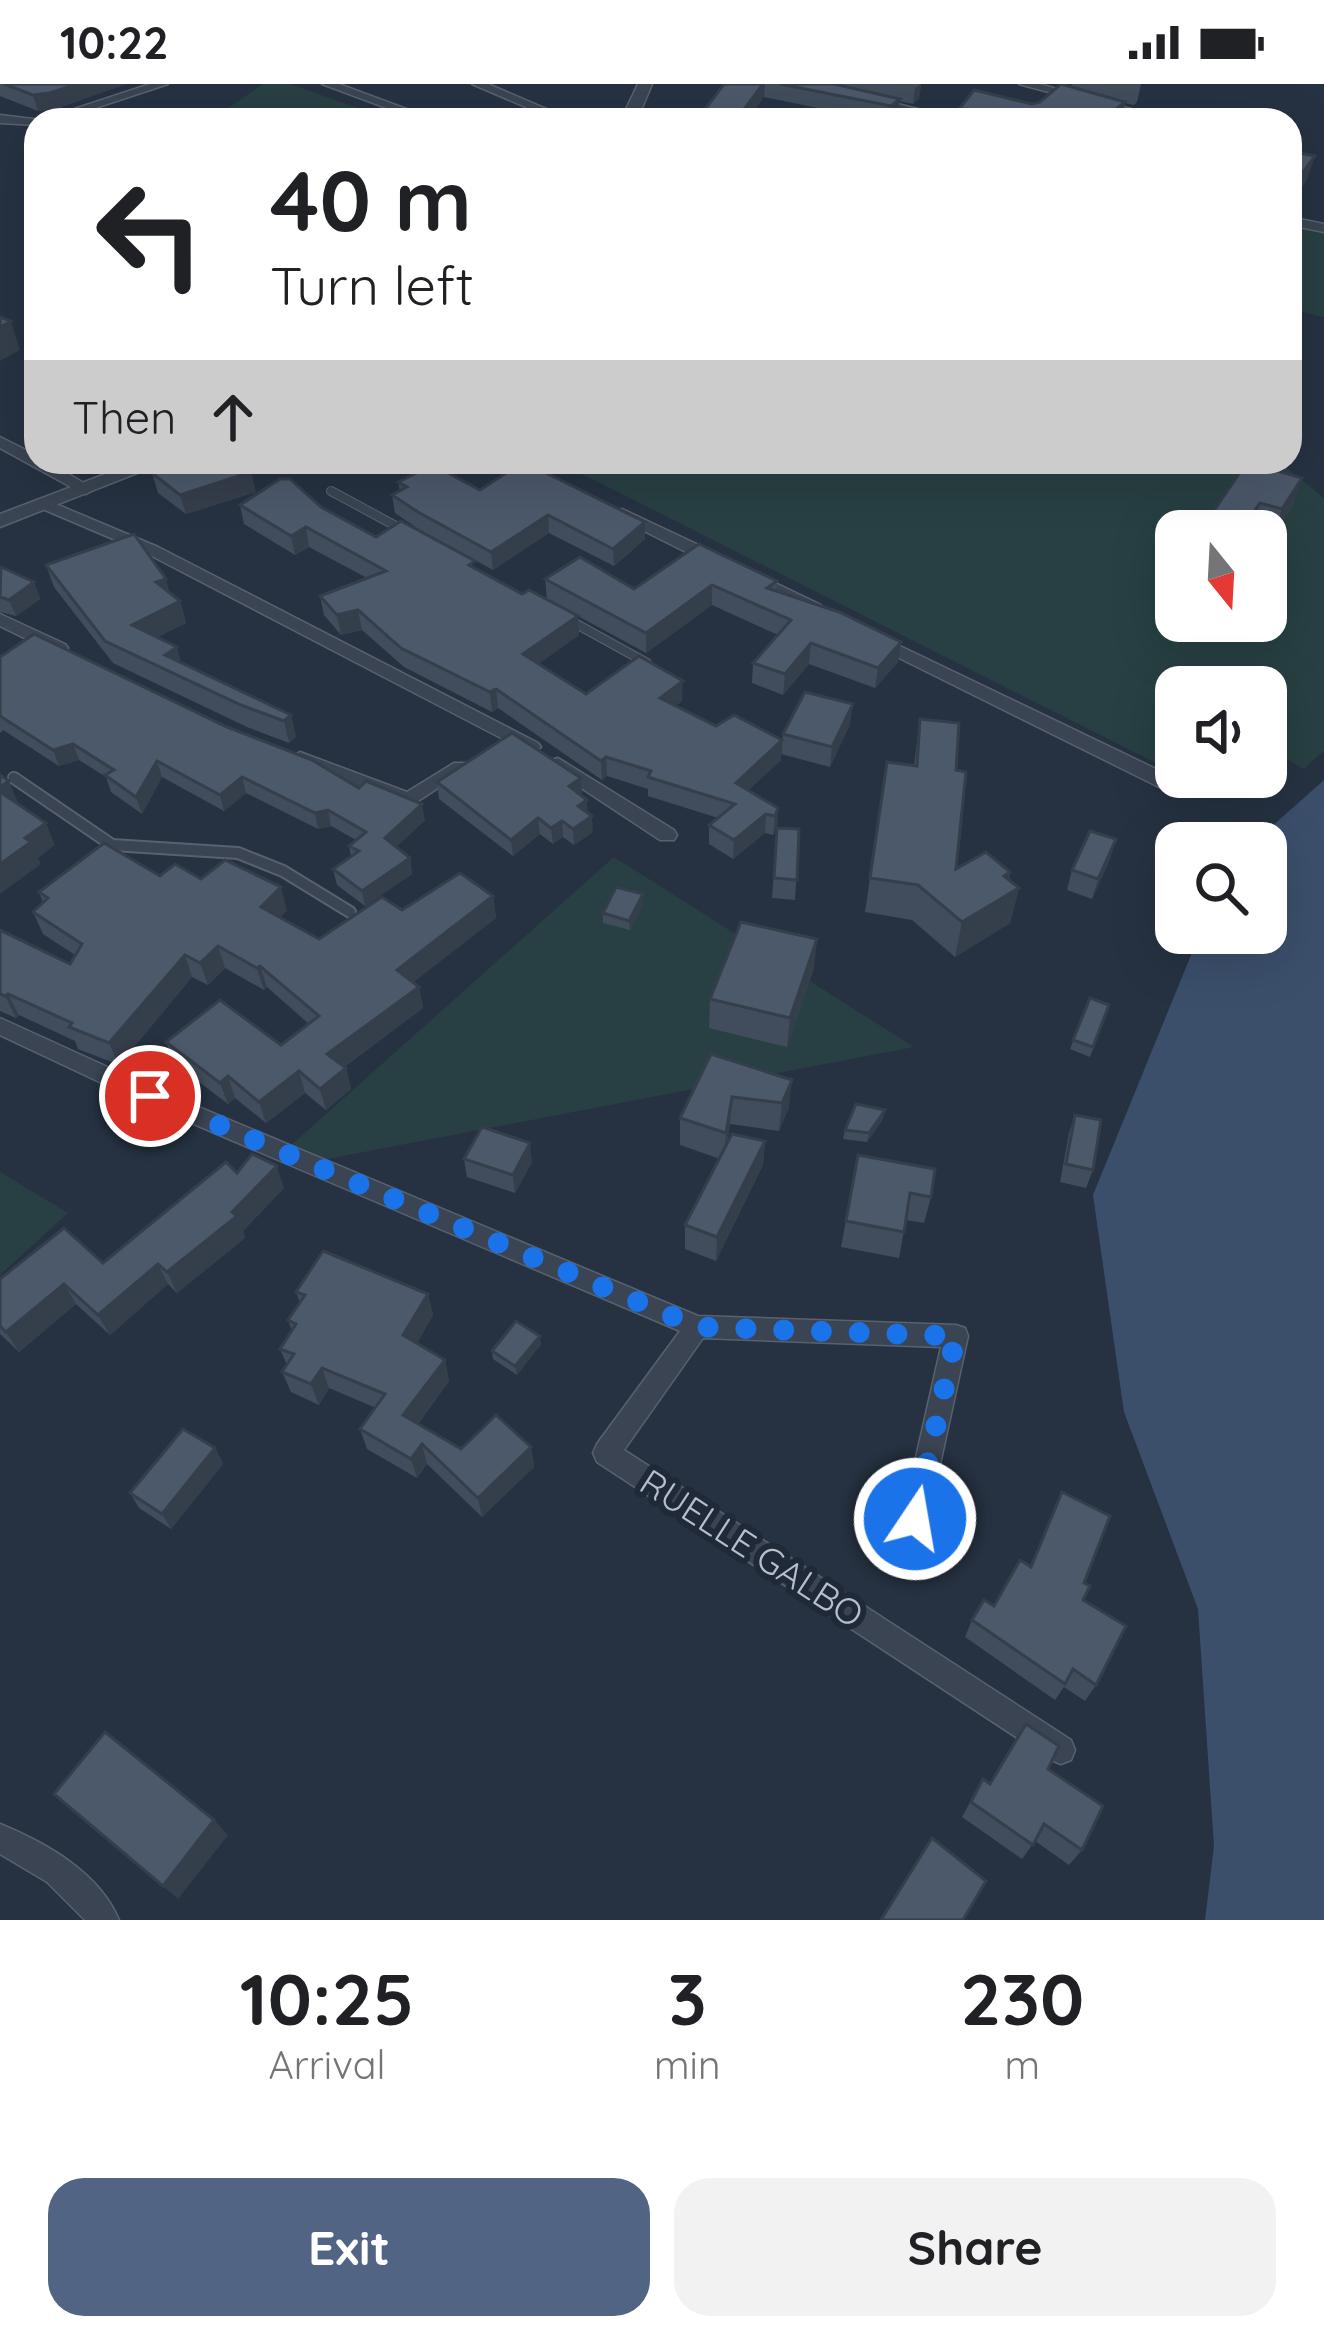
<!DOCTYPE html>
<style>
body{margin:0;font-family:Quicksand,sans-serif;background:#f2f2f2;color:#202124;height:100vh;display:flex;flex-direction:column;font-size:45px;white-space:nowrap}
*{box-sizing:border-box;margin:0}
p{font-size:39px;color:#757577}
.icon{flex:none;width:66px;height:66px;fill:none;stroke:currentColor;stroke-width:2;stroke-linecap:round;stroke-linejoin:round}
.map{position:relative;height:1836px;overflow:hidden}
.panel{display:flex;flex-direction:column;background:#fff;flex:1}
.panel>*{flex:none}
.guide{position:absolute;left:24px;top:24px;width:1278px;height:366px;border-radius:36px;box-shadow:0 12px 48px #0002;background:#fff;color:#202124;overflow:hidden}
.needle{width:78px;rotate:162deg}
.controls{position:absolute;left:1155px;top:426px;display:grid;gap:24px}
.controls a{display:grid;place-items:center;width:132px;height:132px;border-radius:24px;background:#fff;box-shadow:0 12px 48px #0002;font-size:60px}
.pin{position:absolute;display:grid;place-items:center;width:102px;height:102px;color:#fff;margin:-51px;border:6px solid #fff;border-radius:50%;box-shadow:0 3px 12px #0007}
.me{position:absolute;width:132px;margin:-66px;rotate:12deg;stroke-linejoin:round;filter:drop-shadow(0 0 9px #0008)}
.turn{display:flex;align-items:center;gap:42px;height:252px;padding:0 48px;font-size:54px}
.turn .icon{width:156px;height:156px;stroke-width:2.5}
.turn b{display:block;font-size:84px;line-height:102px}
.then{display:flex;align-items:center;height:114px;padding:0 48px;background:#0003;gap:24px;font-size:45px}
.eta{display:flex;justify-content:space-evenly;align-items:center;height:204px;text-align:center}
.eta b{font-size:72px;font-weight:800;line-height:84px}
.cta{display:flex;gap:24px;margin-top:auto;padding:24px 48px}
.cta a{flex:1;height:138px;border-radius:36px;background:#526484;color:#fff;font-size:48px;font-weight:800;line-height:138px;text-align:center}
.cta a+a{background:#f2f2f2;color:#202124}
.status{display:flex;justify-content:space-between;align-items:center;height:84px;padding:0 60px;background:#fff;direction:ltr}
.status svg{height:33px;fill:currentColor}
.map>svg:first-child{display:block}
.green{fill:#284043;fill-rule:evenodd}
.water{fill:#3b4f6b}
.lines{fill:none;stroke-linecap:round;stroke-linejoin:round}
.service-far1-casing{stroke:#58626f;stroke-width:10}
.service-casing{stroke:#58626f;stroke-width:14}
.minor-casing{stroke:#58626f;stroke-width:3}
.tertiary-casing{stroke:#58626f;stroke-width:3}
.service-far1{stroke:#3a4452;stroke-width:8}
.service{stroke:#3a4452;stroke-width:10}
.minor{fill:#3a4452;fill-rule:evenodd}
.tertiary{fill:#3a4452;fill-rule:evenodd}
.wall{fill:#414d5c}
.shaded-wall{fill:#353e4b}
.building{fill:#4c596b;stroke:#353e4b;stroke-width:3}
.route{stroke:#1a73e8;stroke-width:21;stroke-dasharray:0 37.8}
.labels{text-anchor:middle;stroke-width:12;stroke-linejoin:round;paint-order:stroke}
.street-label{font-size:36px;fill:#b7bfcc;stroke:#1f2937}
</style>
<div class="status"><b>10:22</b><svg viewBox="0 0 49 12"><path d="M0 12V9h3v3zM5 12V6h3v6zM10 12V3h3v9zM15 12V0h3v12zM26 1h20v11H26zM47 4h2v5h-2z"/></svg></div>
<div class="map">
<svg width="1324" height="1836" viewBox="0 0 1324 1836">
<rect width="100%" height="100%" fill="#263242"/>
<g class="green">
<polygon points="263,0 290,0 391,36 211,36"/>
<polygon points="1290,142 1324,149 1324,233 1290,225"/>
<path d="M586,378H1280L1324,414V667L1303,685L1266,662V603H1176V689L574,386ZM1176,447H1266V537H1176Z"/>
<polygon points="614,773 914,963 327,1075 289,1063"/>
<polygon points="0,1088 68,1129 0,1191"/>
</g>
<polygon class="water" points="1324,696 1324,1836 1205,1836 1214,1762 1198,1525 1124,1328 1093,1111 1200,849 1266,849 1266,759 1253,759"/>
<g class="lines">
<g class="service-far1-casing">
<g id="service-far1">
<polyline points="331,407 407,448"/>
<polyline points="571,537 647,579"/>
<polyline points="13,693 18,697"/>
</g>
</g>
<g class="service-casing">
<polyline id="service" points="14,694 112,761 238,769 283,787 350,828"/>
</g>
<g class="minor-casing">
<g id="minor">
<polygon points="150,0 168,0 59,36 36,36 36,41 0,39 0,31 41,36"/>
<polygon points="322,0 339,0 436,36 419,36"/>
<polygon points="472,0 488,0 572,36 556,36"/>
<polygon points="1019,0 1039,0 1153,31 1149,36 1137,36 1140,33"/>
<polygon points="874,14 953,34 955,36 935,36 870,19 870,15"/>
<polygon points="1290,133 1324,140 1324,148 1290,141"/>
<polygon points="0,353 36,371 36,378 48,378 94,405 86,410 80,408 0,364"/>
<polygon points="44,415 158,463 538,659 541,663 532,669 526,667 146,469 38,423 36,420"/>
<polygon points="622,425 724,473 726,477 718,482 712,481 616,433 614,430"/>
<polygon points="752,488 821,521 823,525 821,529 809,529 746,497 744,493"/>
<polygon points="0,530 65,560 68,564 59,570 53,568 0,542"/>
<polygon points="875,550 1183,698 1185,703 1183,708 1169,708 869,559 869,551"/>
<polygon points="300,668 407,708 454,679 468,679 470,683 409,723 293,678 291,674"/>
<polygon points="558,674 674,746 677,751 674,756 660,756 551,684 549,680 551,676"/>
<polygon points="0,934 158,1006 698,1232 956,1241 965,1244 968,1252 928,1435 924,1444 915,1448 906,1444 902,1435 941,1263 703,1254 624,1366 1071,1656 1075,1666 1071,1676 1061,1680 1051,1676 597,1378 593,1369 597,1360 680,1247 142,1018 0,951"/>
<path d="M0,1740C46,1759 99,1788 119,1836H85L47,1798L0,1770Z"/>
</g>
</g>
<g class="tertiary-casing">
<g id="tertiary">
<polygon points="638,0 652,0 637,36 621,36"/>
<polygon points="137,378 165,378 0,443 0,430"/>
</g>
</g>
<use href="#service-far1" class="service-far1"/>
<use href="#service" class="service"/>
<use href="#minor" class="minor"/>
<use href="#tertiary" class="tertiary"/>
</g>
<g class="wall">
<polygon points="0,0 126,0 55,25 38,27 0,12"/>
<polygon points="724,0 921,0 919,15 913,20 899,17 898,32 893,36 877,36 764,13"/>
<polygon points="1072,0 1141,0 1137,18 1134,21 1125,19 1122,33 1118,36 941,36 1040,18 1071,3"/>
<polygon points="1247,378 1293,421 1273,452 1266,450 1266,447 1251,446 1208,447 1213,428"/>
<polygon points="152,389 256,408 186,430 158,409"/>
<polygon points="398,398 480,406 645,455 614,482 549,449 493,486 420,446 395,429 392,411 400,407"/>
<polygon points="240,421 321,423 376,453 476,484 522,510 547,515 545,495 634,505 777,497 776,507 901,558 898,578 875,604 809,580 783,611 752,599 753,579 778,551 712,521 646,569 578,532 579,551 538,580 586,610 682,617 675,622 781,676 748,706 778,724 777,743 773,751 765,749 733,775 709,760 709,741 718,734 648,712 648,705 607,692 602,696 498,624 492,628 404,583 362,546 341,551 324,531 320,512 367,494 309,463 295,471 244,440"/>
<polygon points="46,481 170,509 180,517 186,539 157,553 181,579 291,631 296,653 289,659 247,643 113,579 54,503"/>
<polygon points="0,484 34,498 40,515 16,532 0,528"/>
<polygon points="0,573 227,643 359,704 425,736 396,763 410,774 412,790 365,822 337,801 333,785 351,772 349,762 356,756 331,742 318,745 246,709 224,727 162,693 142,730 111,708 106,693 79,676 59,682 3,646 0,649"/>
<polygon points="920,635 956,686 956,785 1010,788 1009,796 1019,804 1010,839 955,873 912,836 865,828 887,678 914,681"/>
<polygon points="850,640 830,683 781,670 783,650"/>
<polygon points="581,694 581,711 593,748 574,761 563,753 553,760 540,750 513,772 439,715 437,698"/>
<polygon points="777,744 799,745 795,816 772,814"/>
<polygon points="1110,775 1092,815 1067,806 1072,786"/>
<polygon points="160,792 201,795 287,826 280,833 319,855 402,826 493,812 496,834 413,898 419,903 423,924 344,983 346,984 351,1005 326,1026 305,1009 266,1039 235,1014 228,1020 174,979 166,958 281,961 309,940 267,903 264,906 225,884 208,901 192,893 119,981 78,965 75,957 19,931 16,934 0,927 0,846 70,880 75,871 43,850 33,828 43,818 39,808"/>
<polygon points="643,820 630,846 603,839 603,829"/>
<polygon points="814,884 787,963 709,944 710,915"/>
<polygon points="1090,914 1109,921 1090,973 1070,965"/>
<polygon points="711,970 789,1023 779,1047 730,1040 727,1060 765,1057 763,1081 716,1177 685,1165 685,1141 720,1075 680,1061 680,1034"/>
<polygon points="1075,1031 1093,1086 1086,1104 1060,1098 1069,1049"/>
<polygon points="883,1035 867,1058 843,1055 845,1046"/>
<polygon points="858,1071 931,1113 924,1139 906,1136 899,1174 841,1163"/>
<polygon points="464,1075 532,1078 515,1109 467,1093"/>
<polygon points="237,1089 284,1104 243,1147 245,1154 177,1209 168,1200 110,1251 76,1220 19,1268 0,1250 0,1195 103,1179"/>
<polygon points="296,1208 428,1210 433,1231 417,1259 445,1276 449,1297 418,1340 461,1365 531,1363 534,1383 482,1433 427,1380 417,1394 367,1365 360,1345 376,1324 329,1304 319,1321 291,1308 282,1288 287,1281 280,1265 292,1247 288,1236 300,1219"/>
<polygon points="541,1260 517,1291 493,1275 492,1267"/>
<polygon points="215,1364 223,1380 171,1445 139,1424 130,1409"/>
<polygon points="1062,1408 1084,1499 1083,1516 1096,1601 1085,1617 1064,1603 1055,1616 965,1553 972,1536 994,1522 1030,1482"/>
<polygon points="1048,1685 1082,1766 1069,1781 1035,1757 1022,1775 962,1733 983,1695 990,1700"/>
</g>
<g class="shaded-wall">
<polygon points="77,0 126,0 55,25 38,27 33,11"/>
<polygon points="763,0 765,0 764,13 748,36 736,36"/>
<polygon points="921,0 919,15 913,20 915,4"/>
<polygon points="900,15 898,32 890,36 891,22"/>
<polygon points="1125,18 1122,33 1118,36 1103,36"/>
<polygon points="1315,72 1307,96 1290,120 1293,102"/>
<polygon points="11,237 20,266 0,277 0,243"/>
<polygon points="251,388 256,408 186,430 180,411"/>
<polygon points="1302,394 1293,421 1273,452 1282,425"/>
<polygon points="1260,419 1251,446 1244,447 1246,439"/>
<polygon points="548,431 549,449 493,486 491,468"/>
<polygon points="645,438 645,455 614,482 613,465"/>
<polygon points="306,443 309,463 295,471 291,452"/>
<polygon points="166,495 172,517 156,498"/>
<polygon points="34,498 40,515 16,532 9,516"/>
<polygon points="712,501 712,521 646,569 646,549"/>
<polygon points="180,517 186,539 139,563 132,541"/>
<polygon points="358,526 362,546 341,551 337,531"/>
<polygon points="578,532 579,551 525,589 523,570"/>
<polygon points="901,558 898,578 875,604 878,584"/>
<polygon points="811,559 809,580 783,611 785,590"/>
<polygon points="177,563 183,585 165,571"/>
<polygon points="683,597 682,617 660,634 660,614"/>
<polygon points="496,605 498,624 492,628 490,608"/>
<polygon points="853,620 850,640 830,683 832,663"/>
<polygon points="291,631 296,653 289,659 284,637"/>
<polygon points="782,656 781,676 735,719 736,699"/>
<polygon points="73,660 79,676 59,682 53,666"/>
<polygon points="606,673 607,692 602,696 601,677"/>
<polygon points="157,677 162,693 142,730 136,713"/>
<polygon points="242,693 246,709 224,727 220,711"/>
<polygon points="581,694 582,710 570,719 569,702"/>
<polygon points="9,697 18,719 0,714 0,703"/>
<polygon points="587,716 588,732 578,722"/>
<polygon points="422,720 425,736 388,770 385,754"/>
<polygon points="778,724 777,743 773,751 775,732"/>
<polygon points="328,726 331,742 318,745 315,729"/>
<polygon points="766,730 765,749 733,775 734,756"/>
<polygon points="592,732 593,748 574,761 573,745"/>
<polygon points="538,734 540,750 513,772 511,756"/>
<polygon points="562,737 563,753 553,760 551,744"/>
<polygon points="46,739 55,761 38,774 41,780 0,810 0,780 25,754"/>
<polygon points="1116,755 1110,775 1092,815 1098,795"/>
<polygon points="410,774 412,790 365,822 362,807"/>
<polygon points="1010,788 1004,813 1019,804 1010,839 955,873 962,838 1004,792"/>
<polygon points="281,803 287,826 268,845 261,823"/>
<polygon points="643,810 643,820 630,846 629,837"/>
<polygon points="493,812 496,834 401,908 397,886"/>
<polygon points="817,855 814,884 787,963 790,934"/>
<polygon points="218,862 225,884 208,901 200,879"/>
<polygon points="185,871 192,893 119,981 109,959"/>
<polygon points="260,882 267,903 264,906 257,884"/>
<polygon points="419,903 423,924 332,991 327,970"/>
<polygon points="8,910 19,931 16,934 5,912"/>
<polygon points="346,984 351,1005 326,1026 320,1005"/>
<polygon points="299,987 305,1009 266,1039 259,1018"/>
<polygon points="228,992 235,1014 228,1020 220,999"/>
<polygon points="792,996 789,1023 779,1047 782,1019"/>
<polygon points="732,1013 730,1040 724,1076 726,1049"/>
<polygon points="885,1026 883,1035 867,1058 869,1049"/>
<polygon points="765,1057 763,1081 716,1177 717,1153"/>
<polygon points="530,1059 532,1078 515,1109 513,1091"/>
<polygon points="277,1082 284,1104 243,1147 245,1154 177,1209 167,1188"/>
<polygon points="158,1180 168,1200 110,1251 98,1231"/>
<polygon points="64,1200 76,1220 19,1268 6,1248"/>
<polygon points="428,1210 433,1231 409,1272 403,1251"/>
<polygon points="540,1252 541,1260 517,1291 515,1282"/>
<polygon points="445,1276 449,1297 409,1351 403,1331"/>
<polygon points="322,1284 329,1304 319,1321 311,1300"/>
<polygon points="422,1360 427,1380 417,1394 411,1375"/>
<polygon points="531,1363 534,1383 482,1433 478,1414"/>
<polygon points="215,1364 223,1380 171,1445 162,1430"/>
<polygon points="214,1736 228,1751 178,1815 163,1802"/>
</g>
<g class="building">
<polygon points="4,0 77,0 50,9 33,11"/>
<polygon points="724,0 763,0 736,36 697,36"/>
<polygon points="780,0 834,0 900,15 891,22"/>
<polygon points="1061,0 1125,18 1103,36 941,36 960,24 974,6 1032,20 1040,18"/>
<polygon points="1290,67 1315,72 1293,102 1290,101"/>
<polygon points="0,233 11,237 0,243"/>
<polygon points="177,378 238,378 251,388 180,411 152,389"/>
<polygon points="523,378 524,378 645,438 613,465 548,431 491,468 418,428 392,411 407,403 398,398 433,381 480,406"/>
<polygon points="1247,378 1302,394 1282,425 1260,419 1246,439 1213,428"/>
<polygon points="280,395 290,395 321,423 376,453 401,437 475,477 469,481 522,510 529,506 578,532 523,570 586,610 639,572 683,597 660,614 716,642 734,631 782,656 736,699 778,724 775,732 766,730 734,756 709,741 735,720 648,693 651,687 606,673 601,677 496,605 490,608 401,564 358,526 337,531 320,512 386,487 306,443 291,452 240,421"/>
<polygon points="134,450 166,495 156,498 180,517 132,541 177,563 165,571 291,631 284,637 241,621 105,557 46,481"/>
<polygon points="699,460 777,497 767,504 839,528 901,558 878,584 811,559 785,590 753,579 791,536 712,501 646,549 545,495 580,473 634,505"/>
<polygon points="1,483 34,498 9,516 0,513"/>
<polygon points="34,550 227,643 312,676 359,704 366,697 422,720 385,754 410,774 362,807 333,785 359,767 349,762 366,748 328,726 315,729 242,693 220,711 157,677 136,713 105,691 114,686 73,660 53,666 0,632 0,573"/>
<polygon points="805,608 853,620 832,663 783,650"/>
<polygon points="920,635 959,639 956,686 966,688 956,785 986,768 1010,788 1004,792 1019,804 962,838 918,801 870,794 887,678 917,682"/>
<polygon points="512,649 581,694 569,702 587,716 578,722 592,732 573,745 562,737 551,744 538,734 511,756 437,698"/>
<polygon points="0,691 9,697 0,703"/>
<polygon points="0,708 46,739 25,754 31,758 0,780"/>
<polygon points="777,744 799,745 797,796 774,794"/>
<polygon points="1090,747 1116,755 1098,795 1072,786"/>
<polygon points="104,759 160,792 175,780 201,795 225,776 281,803 261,823 319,855 382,813 402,826 460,789 493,812 397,886 419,903 327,970 346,984 320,1005 299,987 259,1018 228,992 220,999 166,958 220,916 281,961 319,932 260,882 257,884 218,862 200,879 185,871 109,959 69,943 72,939 8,910 5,912 0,910 0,846 70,880 82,860 33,828 48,814 39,808"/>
<polygon points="616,803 643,810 629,837 603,829"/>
<polygon points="741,838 817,855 790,934 710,915"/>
<polygon points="1090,914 1109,921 1093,963 1073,956"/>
<polygon points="711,970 792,996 782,1019 732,1013 726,1049 680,1034"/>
<polygon points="856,1020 885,1026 869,1049 845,1046"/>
<polygon points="1075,1031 1101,1036 1093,1086 1066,1080"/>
<polygon points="482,1043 530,1059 513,1091 464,1075"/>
<polygon points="732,1050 765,1057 717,1153 685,1141"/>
<polygon points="252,1070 277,1082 232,1128 237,1132 167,1188 158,1180 98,1231 64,1200 6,1248 0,1242 0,1195 64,1144 103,1179 226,1078 237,1089"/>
<polygon points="858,1071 935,1085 931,1113 910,1109 904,1148 846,1137"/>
<polygon points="323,1167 428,1210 403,1251 445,1276 403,1331 461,1365 496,1331 531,1363 478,1414 422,1360 411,1375 360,1345 385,1310 322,1284 311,1300 282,1288 294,1270 280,1265 296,1240 288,1236 305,1211 296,1208"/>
<polygon points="516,1237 540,1252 515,1282 492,1267"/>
<polygon points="183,1345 215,1364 162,1430 130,1409"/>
<polygon points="1062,1408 1110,1432 1084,1499 1090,1502 1083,1516 1126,1542 1096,1601 1073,1585 1065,1600 972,1536 984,1516 994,1522 1020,1476 1031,1483"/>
<polygon points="1026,1640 1059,1662 1048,1685 1103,1722 1082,1766 1044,1740 1033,1761 971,1718 983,1695 990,1700"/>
<polygon points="105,1648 214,1736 163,1802 54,1710"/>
<polygon points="932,1754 986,1797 963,1836 881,1836"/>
</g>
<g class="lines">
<polyline class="route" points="150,1012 698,1243 956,1252 915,1435"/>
</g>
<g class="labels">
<g class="street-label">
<text transform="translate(752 1464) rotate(33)" y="13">RUELLE GALBO</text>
</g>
</g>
</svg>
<div class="controls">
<a><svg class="needle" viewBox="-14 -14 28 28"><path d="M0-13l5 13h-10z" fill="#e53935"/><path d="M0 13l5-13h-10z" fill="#757577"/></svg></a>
<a><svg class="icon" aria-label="sound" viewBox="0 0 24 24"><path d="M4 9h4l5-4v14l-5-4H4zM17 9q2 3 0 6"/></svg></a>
<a><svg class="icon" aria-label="search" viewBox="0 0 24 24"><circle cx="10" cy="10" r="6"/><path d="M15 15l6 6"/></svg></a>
</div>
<div class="pin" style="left:150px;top:1012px;background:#d93025"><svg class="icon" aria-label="arrive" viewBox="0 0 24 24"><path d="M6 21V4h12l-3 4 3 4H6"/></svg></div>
<svg class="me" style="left:915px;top:1435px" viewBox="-20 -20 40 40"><circle r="17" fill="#1a73e8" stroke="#fff" stroke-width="3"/><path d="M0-11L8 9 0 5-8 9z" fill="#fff"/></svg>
<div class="guide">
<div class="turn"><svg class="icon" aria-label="left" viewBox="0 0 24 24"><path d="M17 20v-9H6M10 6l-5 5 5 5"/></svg><div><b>40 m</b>Turn left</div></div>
<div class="then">Then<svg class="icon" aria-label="ahead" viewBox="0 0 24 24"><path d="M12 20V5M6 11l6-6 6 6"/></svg></div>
</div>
</div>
<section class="panel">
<div class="eta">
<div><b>10:25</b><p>Arrival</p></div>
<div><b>3</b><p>min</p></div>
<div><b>230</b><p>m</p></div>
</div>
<div class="cta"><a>Exit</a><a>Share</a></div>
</section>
